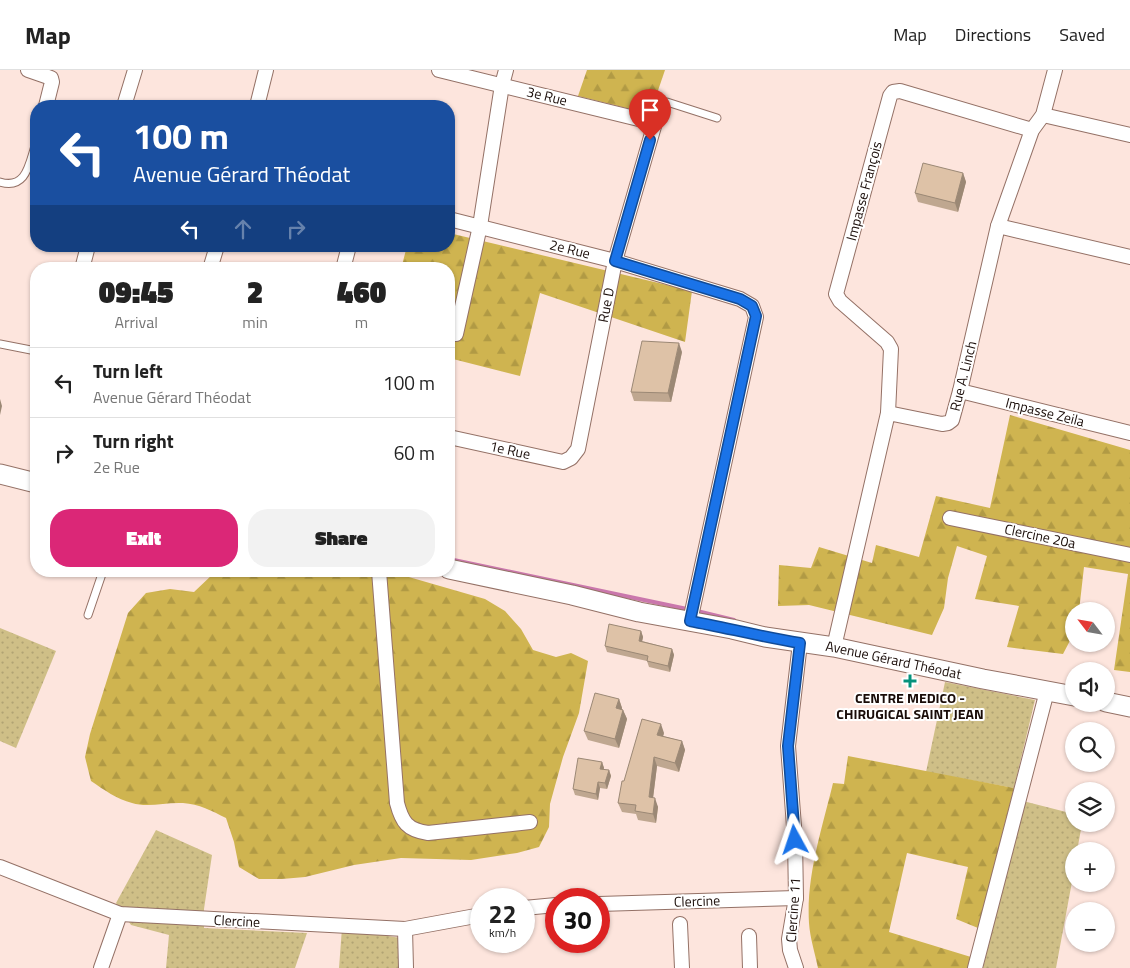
<!DOCTYPE html>
<meta charset="utf-8">
<style>
body{margin:0;font-family:"Titillium Web",sans-serif;background:#f2f2f2;color:#222;height:100vh;display:flex;flex-direction:column;font-size:19px;white-space:nowrap}
*{box-sizing:border-box;margin:0}
p{font-size:16px;color:#767676}
.icon{flex:none;width:28px;height:28px;fill:none;stroke:currentColor;stroke-width:2;stroke-linecap:round;stroke-linejoin:round}
.map{position:relative;flex:1;overflow:hidden}
.panel{position:absolute;left:30px;top:192px;width:425px;height:315px;display:flex;flex-direction:column;background:#fff;border-radius:20px;box-shadow:0 1px 4px #0004}
.panel>*{flex:none}
.top-card{position:absolute;left:30px;top:30px;width:425px;height:152px;border-radius:20px;box-shadow:0 1px 4px #0004;background:#1a4fa0;color:#fff;overflow:hidden}
.needle{width:32px;rotate:301deg}
.buttons{position:absolute;left:1065px;top:532px;display:grid;gap:10px}
.buttons a{display:grid;place-items:center;width:50px;height:50px;border-radius:50%;background:#fff;box-shadow:0 1px 4px #0004;font-size:25px}
.speed{position:absolute;left:470px;top:818px;display:flex;gap:10px;font-size:25px;font-weight:700;text-align:center}
.speed>*{display:grid;place-content:center;width:65px;height:65px;border-radius:50%;background:#fff;box-shadow:0 1px 4px #0004;line-height:1}
.speed small{font-size:12px;font-weight:400}
.speed .limit{border:8px solid #d22;background:#fff;color:#111}
.pin{position:absolute;display:grid;place-items:center;width:42px;height:42px;color:#fff;margin:-51px -21px;border-radius:50% 50% 50% 0;rotate:-45deg;box-shadow:0 0 5px #0007}
.pin .icon{rotate:45deg}
.me{position:absolute;width:55px;margin:-28px;rotate:355deg;stroke-linejoin:round;filter:drop-shadow(0 0 4px #0008)}
.turn{display:flex;align-items:center;gap:18px;height:105px;padding:0 20px;font-size:22px}
.turn .icon{width:65px;height:65px;stroke-width:2.5}
.turn b{display:block;font-size:35px;line-height:42px}
.lanes{display:flex;align-items:center;height:48px;padding:0 20px;background:#0003;justify-content:center;gap:25px;direction:ltr}
.lanes .off{opacity:.35}
.eta{display:flex;justify-content:space-evenly;align-items:center;height:85px;text-align:center}
.eta b{font-size:30px;font-weight:800;line-height:35px}
.cta{display:flex;gap:10px;margin-top:auto;padding:10px 20px}
.cta a{flex:1;height:58px;border-radius:20px;background:#db2777;color:#fff;font-size:20px;font-weight:800;line-height:58px;text-align:center}
.cta a+a{background:#f2f2f2;color:#222}
ul{padding:0;list-style:none}
li{display:flex;align-items:center;gap:15px;height:70px;padding:0 20px;border-top:1px solid #e0e0e0}
li div{flex:1}
li b{display:block;font-size:19px}
li em{font-style:normal}
header{display:flex;align-items:center;gap:30px;box-sizing:border-box;height:70px;padding:0 25px;background:#fff;border-bottom:1px solid #e0e0e0}
header strong{font-size:24px}
nav{display:flex;gap:28px;margin-inline-start:auto;font-size:18px}
.map>svg:first-child{display:block}
.grass{fill:url(#grass-dots)}
.forest{fill:url(#forest-firs)}
.lines{fill:none;stroke-linecap:round;stroke-linejoin:round}
.stream{stroke:#ca77ac;stroke-width:4}
.lane-casing{stroke:#947166;stroke-width:9}
.street-casing{stroke:#947166;stroke-width:16}
.secondary-casing{stroke:#947166;stroke-width:21}
.lane{stroke:#fff;stroke-width:7}
.street{stroke:#fff;stroke-width:14}
.secondary{stroke:#fff;stroke-width:19}
.wall{fill:#bfa790}
.shaded-wall{fill:#9b8875}
.building{fill:#dec2a7;stroke:#9b8875}
.route-casing{stroke:#114b97;stroke-width:12}
.route{stroke:#1a73e8;stroke-width:9}
.poi-dot{fill:#06927c;stroke:#fff;stroke-width:2}
.labels{text-anchor:middle;stroke-width:4;stroke-linejoin:round;paint-order:stroke}
.street-label{font-size:14px;fill:#190c08;stroke:#fff}
.poi-label{font-size:14px;font-weight:bold;fill:#190c08;stroke:#fff}
</style>
<header>
<strong>Map</strong>
<nav><a>Map</a><a>Directions</a><a>Saved</a></nav>
</header>
<div class="map">
<svg width="1130" height="898" viewBox="0 0 1130 898">
<defs>
<pattern id="grass-dots" width="8" height="8" patternUnits="userSpaceOnUse" patternTransform="scale(1.25)"><rect width="8" height="8" fill="#cfbf87"/><path d="M2 2h.1M6 6h.1" fill="none" stroke="#b1a373" stroke-width="1.8" stroke-linecap="round"/></pattern>
<pattern id="forest-firs" width="22" height="20" patternUnits="userSpaceOnUse" patternTransform="scale(1.25)"><rect width="22" height="20" fill="#cfb450"/><path d="M5 1l3.5 6h-7zM16 11l3.5 6h-7z" fill="#b19a44"/></pattern>
</defs>
<rect width="100%" height="100%" fill="#fde5dd"/>
<g class="grass">
<polygon points="0,558 56,581 16,678 0,671"/>
<polygon points="945,612 1035,630 1014,718 926,702"/>
<polygon points="1023,731 1074,744 1074,754 1082,754 1077,781 1074,781 1074,801 1056,898 983,898"/>
<polygon points="156,760 212,785 204,839 204,858 307,863 295,898 166,898 169,865 131,855 116,833"/>
<polygon points="342,858 400,868 401,898 339,898"/>
</g>
<g class="forest">
<polygon points="587,0 665,0 650,44 578,26"/>
<polygon points="449,163 692,221 685,272 540,223 520,306 449,288 449,199 401,199 407,176 449,176"/>
<polygon points="1010,345 1130,380 1130,602 1114,600 1128,504 1084,497 1079,541 1074,541 1074,563 1063,584 1007,577 1019,536 975,529 987,486 957,476 948,508 944,538 932,565 809,535 778,536 779,495 811,498 819,477 872,493 876,475 919,487 936,426 990,438"/>
<path d="M214,501H388L485,529L505,541L521,559L533,580L556,587L571,583L588,591L579,643L563,687L550,734L549,757L539,777L517,783L471,790L401,788L354,795L305,807L282,809H259L239,797L234,772L226,748C212,741 199,734 183,733C166,732 148,738 132,733C117,729 104,720 91,711L85,687L90,664L128,543L146,523L170,519L194,522L213,504Z"/>
<path d="M848,686L1014,718L978,858L956,849L968,797L907,783L889,862L971,887L970,898H818C815,883 810,868 809,853C806,806 822,759 833,713L844,714Z"/>
</g>
<g class="lines">
<g class="stream">
<polyline points="449,489 687,539"/>
<polyline points="697,541 734,550"/>
</g>
<g class="lane-casing">
<g id="lane">
<polyline points="655,53 667,32 717,48"/>
<path d="M0,112C27,120 29,93 36,73"/>
<polyline points="0,274 36,281"/>
<polyline points="88,545 103,501"/>
</g>
</g>
<g class="street-casing">
<g id="street">
<polyline points="28,0 51,8 52,12 46,36"/>
<polyline points="439,0 655,53 615,191 578,379 571,388 563,392 449,367"/>
<polyline points="124,36 135,0"/>
<polyline points="257,36 266,0"/>
<polyline points="1043,45 1130,65"/>
<polyline points="449,149 615,191 740,229 752,236 756,247 690,551"/>
<polyline points="998,156 1130,187"/>
<polyline points="82,199 88,176"/>
<polyline points="210,199 217,176"/>
<polyline points="343,199 349,176"/>
<polyline points="456,264 480,156 502,15 506,0"/>
<polyline points="960,321 1130,363"/>
<polyline points="888,343 891,279 887,272 840,231 836,224 890,26 893,22 900,21 1032,60"/>
<polyline points="950,448 1130,485"/>
<path d="M379,501L397,733C402,752 407,760 428,763L530,752"/>
<polyline points="834,577 888,343 942,354 948,353 952,350 960,321 998,156 1032,60 1043,45 1055,0"/>
<polyline points="0,797 120,844 405,859 481,845"/>
<polyline points="599,834 796,828"/>
<polyline points="524,838 556,835"/>
<polyline points="680,854 682,898"/>
<polyline points="405,859 406,898"/>
<polyline points="749,866 750,898"/>
<polyline points="101,898 120,844"/>
<polyline points="796,898 790,880 789,869 796,828 795,770 788,676 800,573"/>
<polyline points="975,898 1047,621"/>
</g>
</g>
<g class="secondary-casing">
<g id="secondary">
<polyline points="0,404 36,413"/>
<path id="s1" d="M449,499L572,525L639,542L732,559L765,567L834,577L983,609L1074,626"/>
<polyline points="1106,632 1130,637"/>
</g>
</g>
<use href="#lane" class="lane"/>
<use href="#street" class="street"/>
<use href="#secondary" class="secondary"/>
</g>
<g class="wall">
<polygon points="963,103 966,112 958,142 918,132 915,123"/>
<polygon points="682,282 671,332 634,331 631,322"/>
<polygon points="641,561 643,567 642,571 672,579 674,585 670,602 649,597 647,591 607,582 605,576"/>
<polygon points="619,629 622,638 622,639 623,640 627,649 619,678 588,670 584,661"/>
<polygon points="664,663 663,666 682,671 685,680 679,702 657,696 653,728 658,737 656,753 638,750 636,744 622,742 618,733 624,711"/>
<polygon points="602,692 604,698 603,700 609,700 611,706 607,719 600,718 598,730 575,725 573,719"/>
</g>
<g class="shaded-wall">
<polygon points="963,103 966,112 958,142 955,133"/>
<polygon points="679,273 682,282 671,332 668,323"/>
<polygon points="0,329 2,336 0,345"/>
<polygon points="641,561 643,567 641,577 639,571"/>
<polygon points="672,579 674,585 670,602 668,596"/>
<polygon points="619,629 622,638 620,647 616,638"/>
<polygon points="623,640 627,649 619,678 615,669"/>
<polygon points="661,654 664,663 661,674 657,665"/>
<polygon points="682,671 685,680 679,702 675,693"/>
<polygon points="654,687 657,696 652,736 649,727"/>
<polygon points="602,692 604,698 602,705 600,699"/>
<polygon points="609,700 611,706 607,719 605,713"/>
<polygon points="598,712 600,718 598,730 596,724"/>
<polygon points="655,728 658,737 656,753 653,744"/>
</g>
<g class="building">
<polygon points="923,93 963,103 955,133 915,123"/>
<polygon points="642,271 679,273 668,323 631,322"/>
<polygon points="609,554 641,561 639,571 672,579 668,596 647,591 648,586 605,576"/>
<polygon points="595,623 619,629 616,638 623,640 615,669 584,661"/>
<polygon points="642,649 661,654 657,665 682,671 675,693 654,687 649,727 655,728 653,744 635,741 636,735 618,733 622,711 624,711"/>
<polygon points="578,688 602,692 600,699 609,700 605,713 598,712 596,724 573,719"/>
</g>
<g class="lines">
<g class="route-casing">
<path id="route" d="M650,70L615,191L740,229L752,236L756,246L690,551C727,558 763,567 800,573L788,676L795,770"/>
</g>
<use href="#route" class="route"/>
</g>
<path class="poi-dot" d="M907.5 603.5h5v5h5v5h-5v5h-5v-5h-5v-5h5z"/>
<g class="labels">
<g class="street-label">
<text transform="translate(547 26) rotate(14)" y="5">3e Rue</text>
<text transform="translate(864 121) rotate(-75)" y="5">Impasse François</text>
<text transform="translate(570 179) rotate(14)" y="5">2e Rue</text>
<text transform="translate(606 235) rotate(-79)" y="5">Rue D</text>
<text transform="translate(963 306) rotate(-76)" y="5">Rue A. Linch</text>
<text transform="translate(1045 342) rotate(14)" y="5">Impasse Zeila</text>
<text transform="translate(510 380) rotate(12)" y="5">1e Rue</text>
<text transform="translate(1040 466) rotate(12)" y="5">Clercine 20a</text>
<text dy="5" stroke="none"><textPath href="#s1" startOffset="454">Avenue Gérard Théodat</textPath></text>
<text transform="translate(697 831) rotate(-2)" y="5">Clercine</text>
<text transform="translate(793 840) rotate(-86)" y="5">Clercine 11</text>
<text transform="translate(237 851) rotate(3)" y="5">Clercine</text>
</g>
<g class="poi-label">
<text x="910" y="633">CENTRE MEDICO -<tspan x="910" dy="16">CHIRUGICAL SAINT JEAN</tspan></text>
</g>
</g>
</svg>
<div class="buttons">
<a><svg class="needle" viewBox="-14 -14 28 28"><path d="M0-13l5 13h-10z" fill="#e53935"/><path d="M0 13l5-13h-10z" fill="#767676"/></svg></a>
<a><svg class="icon" aria-label="sound" viewBox="0 0 24 24"><path d="M4 9h4l5-4v14l-5-4H4zM17 9q2 3 0 6"/></svg></a>
<a><svg class="icon" aria-label="search" viewBox="0 0 24 24"><circle cx="10" cy="10" r="6"/><path d="M15 15l6 6"/></svg></a>
<a><svg class="icon" aria-label="layers" viewBox="0 0 24 24"><path d="M12 4l9 5-9 5-9-5zM3 14l9 5 9-5"/></svg></a>
<a>+</a>
<a>−</a>
</div>
<div class="speed"><div>22<small>km/h</small></div><div class="limit">30</div></div>
<div class="pin" style="left:650px;top:70px;background:#d93025"><svg class="icon" aria-label="arrive" viewBox="0 0 24 24"><path d="M6 21V4h12l-3 4 3 4H6"/></svg></div>
<svg class="me" style="left:795px;top:770px" viewBox="-20 -20 40 40"><path d="M0-17L14 15 0 8-14 15z" fill="#1a73e8" stroke="#fff" stroke-width="4"/></svg>
<div class="top-card">
<div class="turn"><svg class="icon" aria-label="left" viewBox="0 0 24 24"><path d="M17 20v-9H6M10 6l-5 5 5 5"/></svg><div><b>100 m</b>Avenue Gérard Théodat</div></div>
<div class="lanes"><svg class="icon" aria-label="left" viewBox="0 0 24 24"><path d="M17 20v-9H6M10 6l-5 5 5 5"/></svg><svg class="icon off" aria-label="ahead" viewBox="0 0 24 24"><path d="M12 20V5M6 11l6-6 6 6"/></svg><svg class="icon off" aria-label="right" viewBox="0 0 24 24"><path d="M7 20v-9h11M14 6l5 5-5 5"/></svg></div>
</div>
<section class="panel">
<div class="eta">
<div><b>09:45</b><p>Arrival</p></div>
<div><b>2</b><p>min</p></div>
<div><b>460</b><p>m</p></div>
</div>
<ul>
<li><svg class="icon" aria-label="left" viewBox="0 0 24 24"><path d="M17 20v-9H6M10 6l-5 5 5 5"/></svg><div><b>Turn left</b><p>Avenue Gérard Théodat</p></div><em>100 m</em></li>
<li><svg class="icon" aria-label="right" viewBox="0 0 24 24"><path d="M7 20v-9h11M14 6l5 5-5 5"/></svg><div><b>Turn right</b><p>2e Rue</p></div><em>60 m</em></li>
</ul>
<div class="cta"><a>Exit</a><a>Share</a></div>
</section>
</div>
